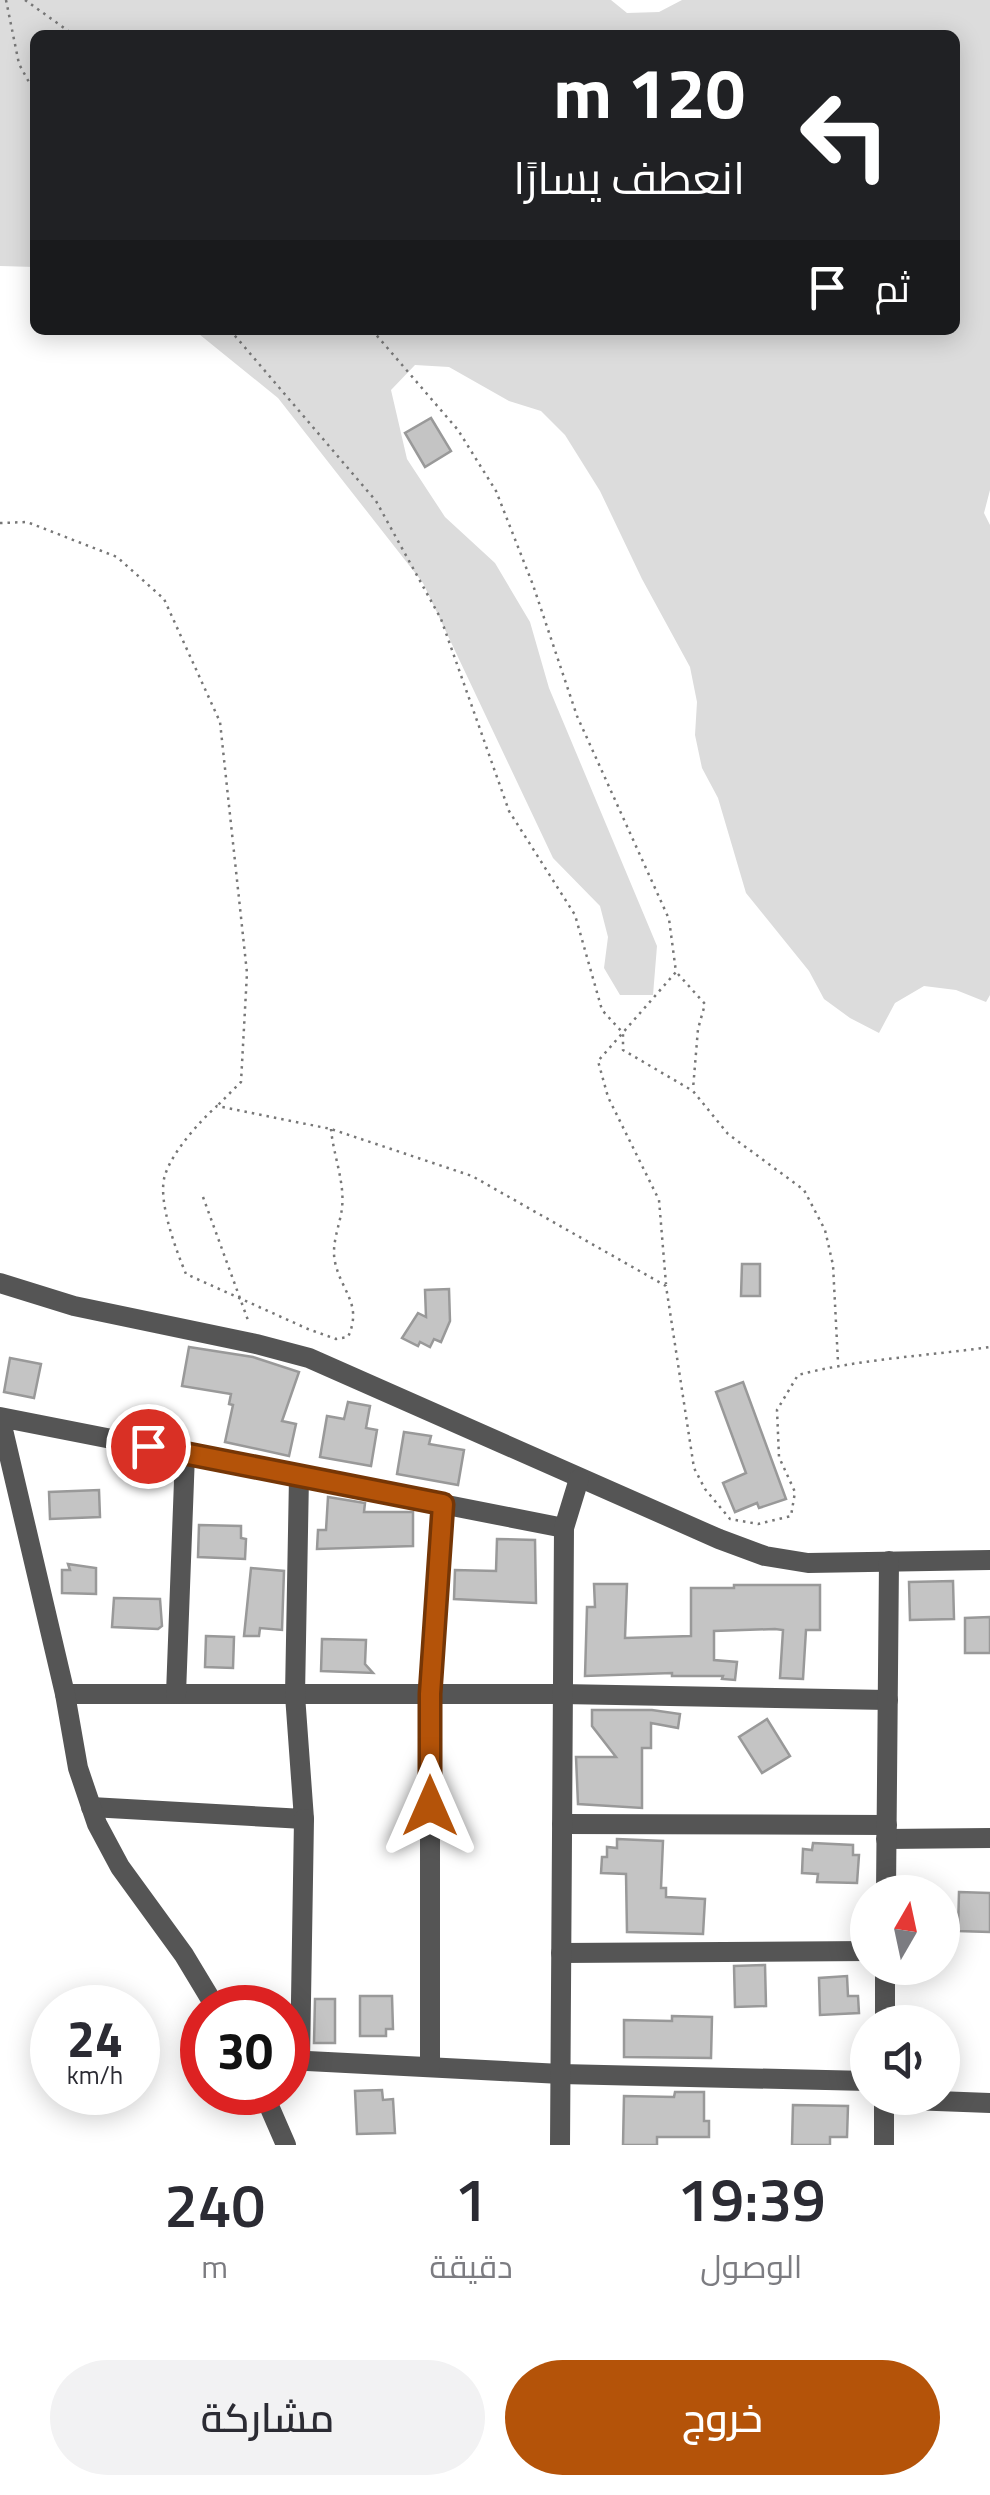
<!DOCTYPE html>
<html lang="ar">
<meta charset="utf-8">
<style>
body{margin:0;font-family:"Titillium Web",Cairo,sans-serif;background:#f2f2f3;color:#2b2b33;direction:rtl;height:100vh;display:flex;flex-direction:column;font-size:38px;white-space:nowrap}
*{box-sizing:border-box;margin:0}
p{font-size:32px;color:#7c7c81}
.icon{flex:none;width:55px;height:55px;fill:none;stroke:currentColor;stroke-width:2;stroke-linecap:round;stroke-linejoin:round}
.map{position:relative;height:2145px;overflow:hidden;direction:ltr}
.panel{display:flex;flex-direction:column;background:#fff;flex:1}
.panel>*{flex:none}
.hud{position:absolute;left:30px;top:30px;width:930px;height:305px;border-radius:15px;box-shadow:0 5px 25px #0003;direction:rtl;background:#202124;color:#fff;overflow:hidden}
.needle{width:65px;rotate:9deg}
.controls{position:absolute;left:850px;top:1875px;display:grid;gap:20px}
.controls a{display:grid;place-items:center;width:110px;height:110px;border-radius:50%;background:#fff;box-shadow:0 5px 25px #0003;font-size:50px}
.speed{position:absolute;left:30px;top:1985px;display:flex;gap:20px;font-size:50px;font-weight:700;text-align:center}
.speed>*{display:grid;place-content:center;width:130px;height:130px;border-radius:50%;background:#fff;box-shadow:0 5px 25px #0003;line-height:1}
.speed small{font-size:25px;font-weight:400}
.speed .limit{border:15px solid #d22;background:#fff;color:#111}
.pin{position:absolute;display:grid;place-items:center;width:85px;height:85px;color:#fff;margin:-42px;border:5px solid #fff;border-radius:50%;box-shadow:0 2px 10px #0007}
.me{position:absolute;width:110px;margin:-55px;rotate:0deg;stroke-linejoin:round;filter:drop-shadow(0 0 8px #0008)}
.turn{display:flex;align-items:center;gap:35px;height:210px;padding:0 50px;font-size:45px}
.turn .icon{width:130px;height:130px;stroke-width:2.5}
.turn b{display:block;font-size:70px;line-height:85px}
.then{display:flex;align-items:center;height:95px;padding:0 50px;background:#0003;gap:20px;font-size:38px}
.eta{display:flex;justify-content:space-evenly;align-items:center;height:170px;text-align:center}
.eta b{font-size:60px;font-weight:600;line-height:70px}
.button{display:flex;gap:20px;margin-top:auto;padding:20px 50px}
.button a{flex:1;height:115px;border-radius:60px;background:#b45309;color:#fff;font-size:40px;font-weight:600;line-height:115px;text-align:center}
.button a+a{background:#f2f2f3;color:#2b2b33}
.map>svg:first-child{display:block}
.green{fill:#dcdcdc}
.building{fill:#c4c4c4;stroke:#999;stroke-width:2.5}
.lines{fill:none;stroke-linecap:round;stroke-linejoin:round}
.path{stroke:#777;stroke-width:2.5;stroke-dasharray:2.5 5;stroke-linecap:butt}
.minor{stroke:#555;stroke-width:20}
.route-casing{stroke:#753606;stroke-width:25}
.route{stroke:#b45309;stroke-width:18}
</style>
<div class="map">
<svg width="990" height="2145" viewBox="0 0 990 2145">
<rect width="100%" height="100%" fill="#fff"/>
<polygon class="green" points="0,0 611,0 627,13 659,12 682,0 990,0 990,490 984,513 990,525 990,995 986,1002 956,990 924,986 895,1003 879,1033 850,1018 824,999 809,971 746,893 718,798 702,768 695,735 697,702 690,667 642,579 600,491 565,435 541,411 509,401 449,367 415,365 391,390 407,459 445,517 495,563 530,622 549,688 657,946 653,995 620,995 604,968 608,937 600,906 553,858 423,583 278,398 194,330 955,330 955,35 35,35 35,267 0,266"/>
<g class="building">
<polygon points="431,418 451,451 425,467 405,433"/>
<polygon points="742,1264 760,1264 760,1296 741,1296"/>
<polygon points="449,1289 450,1321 441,1342 434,1339 430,1347 420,1342 418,1346 402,1338 418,1313 426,1317 425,1290"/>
<polygon points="189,1347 253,1357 299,1372 282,1421 296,1424 289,1456 225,1442 233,1405 229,1404 231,1394 182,1386"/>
<polygon points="10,1358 41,1364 34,1398 4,1392"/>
<polygon points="743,1382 786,1499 759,1508 757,1503 735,1512 723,1483 746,1473 716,1392"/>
<polygon points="348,1402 370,1406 366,1428 377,1430 371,1466 320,1457 327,1416 344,1419"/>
<polygon points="404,1432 431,1436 429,1444 464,1450 458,1485 397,1474"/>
<polygon points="99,1490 100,1517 50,1519 49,1492"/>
<polygon points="328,1497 365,1503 364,1512 413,1512 413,1546 317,1549 318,1530 326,1530"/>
<polygon points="199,1525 241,1526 241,1538 246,1539 245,1559 198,1557"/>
<polygon points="497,1539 535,1540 536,1603 454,1599 455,1570 496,1571"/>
<polygon points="68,1564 96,1568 96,1594 62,1593 62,1570 70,1570"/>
<polygon points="251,1568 284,1571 282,1630 260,1628 259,1636 244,1636"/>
<polygon points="953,1581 954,1619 910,1620 909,1582"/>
<polygon points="594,1584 627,1584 625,1638 691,1636 691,1588 734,1588 734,1585 820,1585 820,1630 806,1630 803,1679 780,1678 783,1630 775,1629 714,1631 714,1660 737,1662 735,1680 722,1679 723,1676 672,1676 672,1673 585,1676 587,1607 595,1607"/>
<polygon points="114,1598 160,1599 162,1626 158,1629 112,1627"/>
<polygon points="990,1617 990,1653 965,1653 965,1618"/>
<polygon points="206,1636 234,1637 233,1668 205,1667"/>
<polygon points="322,1639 366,1640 365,1664 373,1673 321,1671"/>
<polygon points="592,1710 652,1710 680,1714 678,1728 651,1723 651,1748 642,1748 642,1808 578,1804 576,1757 616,1757 592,1726"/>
<polygon points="767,1719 790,1756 762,1773 739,1737"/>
<polygon points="617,1839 663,1841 661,1888 666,1888 666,1897 705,1899 703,1934 627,1932 626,1874 601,1873 602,1857 607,1857 607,1847 617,1848"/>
<polygon points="813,1843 853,1845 853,1855 859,1855 857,1883 817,1882 818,1874 802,1873 803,1849 812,1850"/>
<polygon points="959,1892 990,1893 990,1932 958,1931"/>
<polygon points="765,1965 766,2006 735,2007 734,1966"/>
<polygon points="847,1976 848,1996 858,1996 859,2013 820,2015 819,1978"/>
<polygon points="360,1996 392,1996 393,2029 386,2029 386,2036 360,2036"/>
<polygon points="315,1999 335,1999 335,2043 314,2043"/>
<polygon points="672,2016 712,2017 711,2058 624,2057 624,2020 672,2021"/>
<polygon points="382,2090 383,2100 393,2099 395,2133 357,2134 355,2091"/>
<polygon points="675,2092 704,2092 704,2121 709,2121 709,2137 657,2137 657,2145 623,2145 624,2096 674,2097"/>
<polygon points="793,2105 848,2106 847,2137 830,2137 830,2145 792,2145"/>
</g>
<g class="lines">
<g class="path">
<polyline points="6,0 19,64 35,93"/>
<polyline points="25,0 74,35"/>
<polyline points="230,330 376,501 441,619 509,811 575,915 602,1010 623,1033 623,1050 693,1091 728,1134 804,1190 825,1230 833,1265 838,1362"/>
<polyline points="372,330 458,430 496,491 533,585 577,716 669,919 676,972 598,1061 608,1097 659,1200 666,1284"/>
<polyline points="0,523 27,522 117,557 164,599 220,722 247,973 241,1082 217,1106"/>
<polyline points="678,974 705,1004 698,1029 693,1089"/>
<path d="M331,1129C333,1154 345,1182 342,1208C340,1225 331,1244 335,1262C341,1291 363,1304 348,1337L336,1339L308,1329L186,1274C176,1250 157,1200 165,1175C173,1151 199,1122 217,1106L331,1129L472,1176L666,1286L694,1468L705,1489L730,1519L758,1524L791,1516L795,1492L779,1457L777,1410L798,1375C859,1359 926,1356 990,1347"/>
<polyline points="203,1197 249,1323"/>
</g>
<g class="minor">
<polyline points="0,1283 74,1306 256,1344 309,1358 719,1539 765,1556 808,1563 990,1560"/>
<polyline points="65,1694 562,1694 888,1700"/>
<polyline points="176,1694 185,1454"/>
<polyline points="91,1807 304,1819 295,1695 299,1477"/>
<polyline points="562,1824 887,1825"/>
<polyline points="886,1839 990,1838"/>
<polyline points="886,1892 889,1561"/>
<polyline points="561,1953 868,1951"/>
<polyline points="216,2008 184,1955 120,1867 97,1824 78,1768 65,1694 0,1417 564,1528"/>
<polyline points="885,2022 885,1968"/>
<polyline points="288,2060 561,2074 868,2081"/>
<polyline points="300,2061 304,1819"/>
<polyline points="430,2067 430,1694 443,1505"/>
<polyline points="263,2092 286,2145"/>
<polyline points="884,2099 990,2103"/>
<polyline points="560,2145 564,1528 579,1479"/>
<polyline points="884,2145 884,2098"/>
</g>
</g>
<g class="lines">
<g class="route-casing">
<polyline id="route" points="148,1446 443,1504 430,1694 430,1806"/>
</g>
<use href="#route" class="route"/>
</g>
</svg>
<div class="controls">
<a><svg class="needle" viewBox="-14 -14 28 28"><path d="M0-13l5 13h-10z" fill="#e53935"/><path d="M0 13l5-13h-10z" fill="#7c7c81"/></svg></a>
<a><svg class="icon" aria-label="sound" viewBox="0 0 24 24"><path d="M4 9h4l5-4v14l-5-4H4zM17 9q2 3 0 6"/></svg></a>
</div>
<div class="speed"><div>24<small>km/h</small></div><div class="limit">30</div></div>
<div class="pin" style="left:148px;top:1446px;background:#d93025"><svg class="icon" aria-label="arrive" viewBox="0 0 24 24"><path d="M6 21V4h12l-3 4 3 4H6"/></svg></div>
<svg class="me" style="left:430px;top:1806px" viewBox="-20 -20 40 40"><path d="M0-17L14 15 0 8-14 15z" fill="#b45309" stroke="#fff" stroke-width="4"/></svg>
<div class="hud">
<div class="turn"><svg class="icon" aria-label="left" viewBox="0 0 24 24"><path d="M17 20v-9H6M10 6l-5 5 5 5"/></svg><div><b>120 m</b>انعطف يسارًا</div></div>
<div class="then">ثم<svg class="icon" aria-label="arrive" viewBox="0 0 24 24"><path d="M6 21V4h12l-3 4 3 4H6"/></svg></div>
</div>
</div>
<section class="panel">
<div class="eta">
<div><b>19:39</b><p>الوصول</p></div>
<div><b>1</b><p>دقيقة</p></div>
<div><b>240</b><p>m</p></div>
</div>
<div class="button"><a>خروج</a><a>مشاركة</a></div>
</section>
